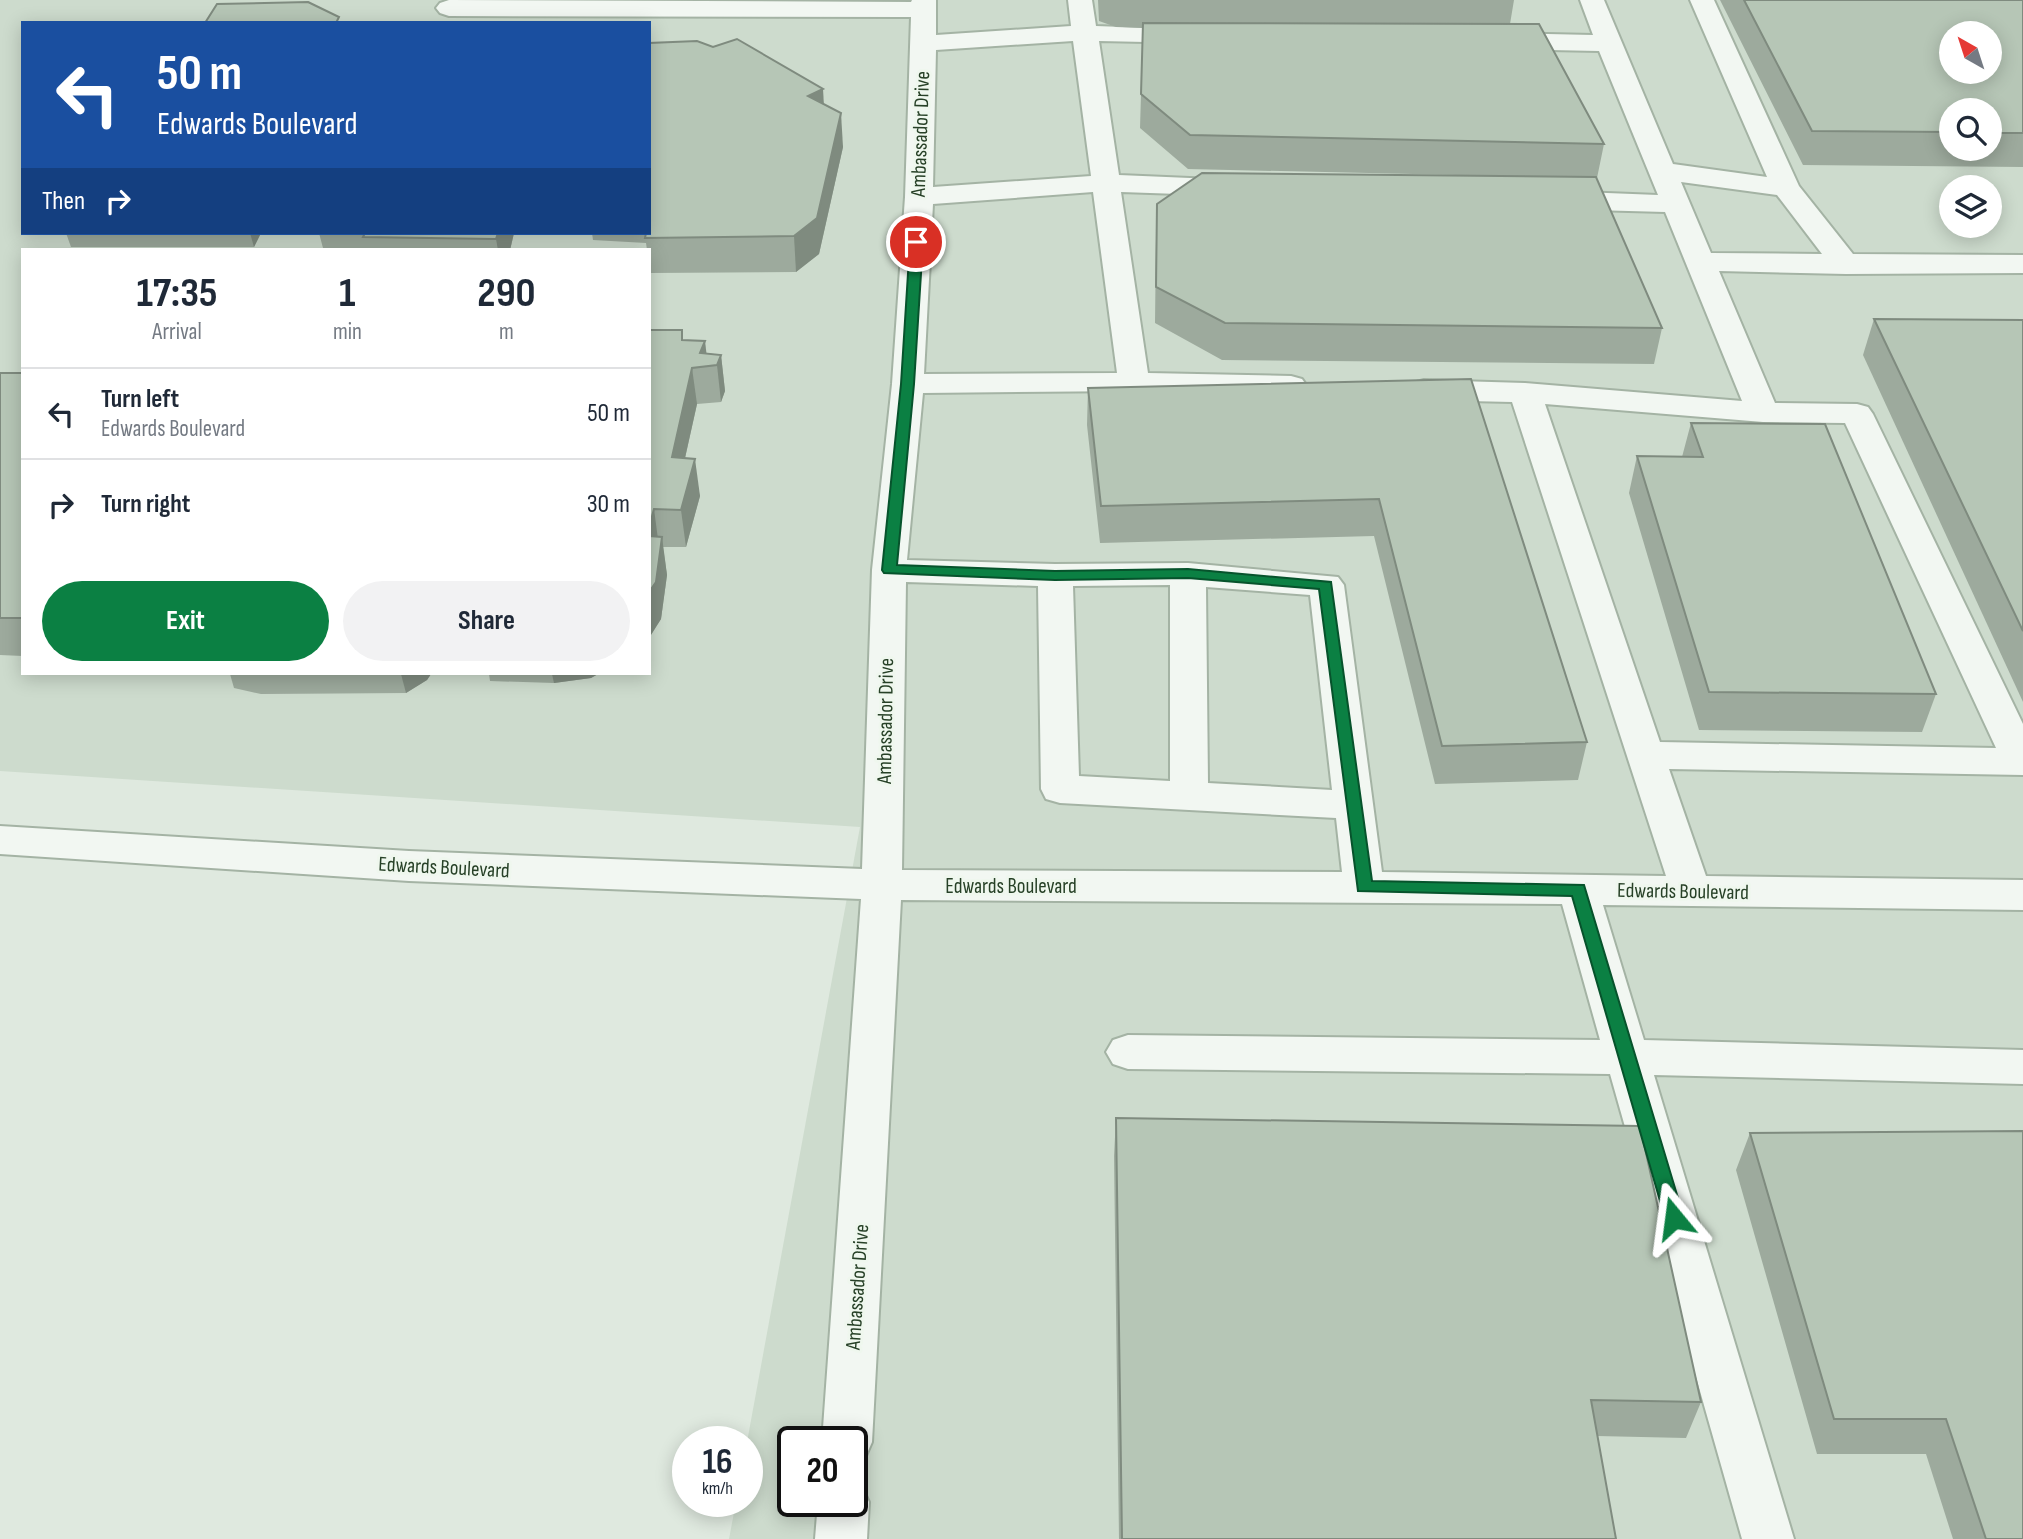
<!DOCTYPE html>
<style>
body{margin:0;font-family:"Sofia Sans Condensed",sans-serif;background:#f2f2f3;color:#1f2937;height:100vh;display:flex;flex-direction:column;font-size:26px;white-space:nowrap}
*{box-sizing:border-box;margin:0}
p{font-size:23px;color:#747a83}
.icon{flex:none;width:38px;height:38px;fill:none;stroke:currentColor;stroke-width:2;stroke-linecap:round;stroke-linejoin:round}
.map{position:relative;flex:1;overflow:hidden}
.details{position:absolute;left:21px;top:248px;width:630px;height:427px;display:flex;flex-direction:column;background:#fff;border-radius:0px;box-shadow:0 4px 18px #0003}
.details>*{flex:none}
.hud{position:absolute;left:21px;top:21px;width:630px;height:214px;border-radius:0px;box-shadow:0 4px 18px #0003;background:#1a4fa0;color:#fff;overflow:hidden}
.needle{width:46px;rotate:321deg}
.fabs{position:absolute;left:1939px;top:21px;display:grid;gap:14px}
.fabs a{display:grid;place-items:center;width:63px;height:63px;border-radius:50%;background:#fff;box-shadow:0 4px 18px #0003;font-size:35px}
.speed{position:absolute;left:672px;top:1426px;display:flex;gap:14px;font-size:35px;font-weight:700;text-align:center}
.speed>*{display:grid;place-content:center;width:91px;height:91px;border-radius:50%;background:#fff;box-shadow:0 4px 18px #0003;line-height:1}
.speed small{font-size:18px;font-weight:400}
.speed .limit{border:4px solid #111;border-radius:10px;background:#fff;color:#111}
.pin{position:absolute;display:grid;place-items:center;width:60px;height:60px;color:#fff;margin:-30px;border:4px solid #fff;border-radius:50%;box-shadow:0 2px 7px #0007}
.me{position:absolute;width:77px;margin:-38px;rotate:344deg;stroke-linejoin:round;filter:drop-shadow(0 0 5px #0008)}
.turn{display:flex;align-items:center;gap:24px;height:147px;padding:0 21px;font-size:32px}
.turn .icon{width:91px;height:91px;stroke-width:2.5}
.turn b{display:block;font-size:49px;line-height:60px}
.then{display:flex;align-items:center;height:66px;padding:0 21px;background:#0003;gap:14px;font-size:26px}
.eta{display:flex;justify-content:space-evenly;align-items:center;height:119px;text-align:center}
.eta b{font-size:42px;font-weight:700;line-height:49px}
.primary-button{display:flex;gap:14px;margin-top:auto;padding:14px 21px}
.primary-button a{flex:1;height:80px;border-radius:42px;background:#0b8043;color:#fff;font-size:28px;font-weight:700;line-height:80px;text-align:center}
.primary-button a+a{background:#f2f2f3;color:#1f2937}
ul{padding:0;list-style:none}
li{display:flex;align-items:center;gap:21px;height:91px;padding:0 21px;border-top:2px solid #e0e1e3}
li div{flex:1}
li b{display:block;font-size:26px}
li em{font-style:normal}
.map>svg:first-child{display:block}
.built{fill:#cddbcd;fill-rule:evenodd}
.lines{fill:none;stroke-linecap:round;stroke-linejoin:round}
.minor-casing{stroke:#a4b3a4;stroke-width:4}
.minor{fill:#f2f7f2;fill-rule:evenodd}
.wall{fill:#9daa9d;fill-rule:evenodd}
.shaded-wall{fill:#7f8b7f}
.building{fill:#b6c6b6;stroke:#7f8b7f;stroke-width:2;fill-rule:evenodd}
.route{fill:#0b8043;stroke:#07532c;stroke-width:2}
.labels{text-anchor:middle;stroke-width:6;stroke-linejoin:round;paint-order:stroke}
.street-label{font-size:21px;fill:#274127;stroke:#eff7ee}
</style>
<div class="map">
<svg width="2023" height="1539" viewBox="0 0 2023 1539">
<rect width="100%" height="100%" fill="#dfe9df"/>
<path class="built" d="M0,0H2023V1539H729L736,1502H747V1442L860,827L0,771ZM23,23H649V233H23ZM1951,33H1990V72H1951ZM1951,110H1990V149H1951ZM1951,187H1990V226H1951ZM23,250H649V674H23ZM793,1442H852V1502H793Z"/>
<g class="lines">
<g class="minor-casing">
<g id="minor">
<path d="M449,0L911,2L912,0H936V35L1071,26L1068,0H1092L1096,26L1202,30L1206,35L1202,40L1193,43L1099,41L1119,175L1237,180L1247,182L1251,188L1247,194L1237,196L1121,192L1148,373L1291,376L1302,379L1307,386L1302,393L1291,396L1134,391L923,393L907,560L1055,564L1188,563L1338,577L1344,585L1382,872L1666,876L1512,402L1424,400L1413,397L1408,390L1413,383L1424,380L1525,383L1742,401L1665,212L1556,209L1546,206L1542,200L1546,194L1556,191L1658,195L1599,51L1499,49L1490,46L1486,41L1490,36L1499,33L1593,35L1580,0H1604L1673,164L1767,177L1690,0H1714L1799,186L1853,254L2023,255V273L1846,274L1719,271L1775,403L1857,404L1868,407L1873,414L2023,724V775L1669,769L1706,876L2023,880V910L1603,905L1644,1040L2023,1050V1084L1654,1075L1794,1539H1742L1610,1074L1128,1069L1113,1064L1106,1052L1113,1040L1128,1035L1600,1040L1562,904L901,900L872,1442L865,1458L852,1463V1442H822L861,899L409,881L0,854V826L409,851L862,869L872,570L892,384L905,197L911,17L449,16L440,13L436,8L440,3ZM1073,41L1091,176L933,187L936,50ZM1681,182L1777,195L1822,254L1711,253ZM1093,192L1117,373L924,374L933,204ZM1545,404L1763,422L1845,423L1996,748L1660,742ZM906,582L1038,586L1041,789L1046,799L1060,803L1336,818L1342,872L902,870ZM1170,585V781L1079,776L1073,586ZM1206,587L1310,595L1332,790L1208,783Z"/>
<polygon points="852,1482 861,1485 869,1502 867,1539 815,1539 818,1502 852,1502"/>
</g>
</g>
<use href="#minor" class="minor"/>
</g>
<g class="wall">
<polygon points="1098,0 1514,0 1510,24 1604,144 1597,178 1596,178 1662,328 1654,364 1222,360 1155,323 1156,239 1157,204 1501,176 1188,169 1140,128 1143,28 1116,27 1099,21"/>
<path d="M1720,0H2023V167L1803,165ZM1951,110H1990V149H1951Z"/>
<polygon points="824,104 843,147 819,254 796,272 650,273 649,250 647,250 646,243 593,240 592,233 649,233"/>
<polygon points="66,233 261,233 254,247 71,247"/>
<polygon points="319,233 514,233 510,250 366,250 323,248"/>
<polygon points="1874,319 2023,320 2023,702 1863,355"/>
<polygon points="649,330 682,330 683,340 706,353 721,355 725,391 721,402 697,404 685,458 700,496 686,547 663,547 667,575 661,619 649,638"/>
<polygon points="0,373 23,373 23,656 0,655"/>
<polygon points="1471,379 1587,742 1578,780 1435,784 1374,536 1100,543 1087,425 1088,388"/>
<polygon points="1691,423 1936,694 1922,732 1699,730 1629,493 1637,456 1682,457"/>
<polygon points="230,674 431,674 427,680 406,693 261,694 234,688"/>
<polygon points="489,674 598,674 591,678 554,683 490,681"/>
<polygon points="1116,1118 1701,1402 1686,1438 1597,1436 1616,1539 1119,1539 1114,1156"/>
<polygon points="2023,1131 2023,1539 1953,1539 1926,1454 1817,1454 1736,1170 1750,1133"/>
</g>
<g class="shaded-wall">
<polygon points="823,89 825,123 808,96"/>
<polygon points="841,113 843,147 819,254 796,272 794,236"/>
<polygon points="250,233 261,233 254,247"/>
<polygon points="498,233 514,233 510,250 498,250 496,239"/>
<polygon points="705,341 708,366 700,353"/>
<polygon points="721,355 725,391 721,402 717,365"/>
<polygon points="692,368 697,404 677,494 672,457"/>
<polygon points="695,459 700,496 686,547 681,510"/>
<polygon points="654,509 659,547 649,552 649,527"/>
<polygon points="662,537 667,575 661,619 649,638 649,592"/>
<polygon points="401,674 431,674 427,680 406,693"/>
<polygon points="552,674 598,674 591,678 554,683"/>
</g>
<g class="building">
<path d="M1744,0H2023V133H1990V110H1951V132L1812,131ZM1951,33H1990V72H1951Z"/>
<polygon points="308,2 339,17 336,23 205,23 217,4"/>
<polygon points="1143,23 1539,24 1604,144 1190,135 1141,94"/>
<polygon points="737,39 823,89 808,96 841,113 817,218 794,236 645,238 646,233 649,233 649,43 697,41 713,47"/>
<polygon points="1202,173 1596,177 1662,328 1225,323 1156,287 1157,204"/>
<polygon points="365,233 498,233 496,239 363,237"/>
<polygon points="1874,319 2023,320 2023,631"/>
<polygon points="649,330 682,330 682,340 705,341 700,353 721,355 717,365 692,368 672,457 695,459 681,510 654,509 649,527"/>
<rect x="0" y="373" width="23" height="245"/>
<polygon points="1471,379 1587,742 1442,746 1379,499 1101,506 1088,388"/>
<polygon points="1691,423 1825,424 1936,694 1709,692 1637,456 1703,457"/>
<polygon points="649,536 662,537 656,582 649,592"/>
<polygon points="1116,1118 1640,1126 1701,1402 1591,1400 1616,1539 1122,1539"/>
<polygon points="2023,1131 2023,1539 1986,1539 1946,1419 1834,1419 1750,1133"/>
</g>
<polygon class="route" points="916,238 923,242 914,384 897,565 1055,571 1188,569 1331,582 1372,881 1584,885 1684,1218 1681,1223 1674,1226 1668,1223 1665,1218 1572,896 1358,891 1319,589 1188,578 1055,580 884,573 882,570 901,384 910,242"/>
<g class="labels">
<g class="street-label">
<text transform="translate(920 134) rotate(-88)" y="7">Ambassador Drive</text>
<text transform="translate(885 721) rotate(-89)" y="7">Ambassador Drive</text>
<text transform="translate(444 867) rotate(3)" y="7">Edwards Boulevard</text>
<text x="1011" y="893">Edwards Boulevard</text>
<text transform="translate(1683 891) rotate(1)" y="7">Edwards Boulevard</text>
<text transform="translate(857 1287) rotate(-86)" y="7">Ambassador Drive</text>
</g>
</g>
</svg>
<div class="fabs">
<a><svg class="needle" viewBox="-14 -14 28 28"><path d="M0-13l5 13h-10z" fill="#e53935"/><path d="M0 13l5-13h-10z" fill="#747a83"/></svg></a>
<a><svg class="icon" aria-label="search" viewBox="0 0 24 24"><circle cx="10" cy="10" r="6"/><path d="M15 15l6 6"/></svg></a>
<a><svg class="icon" aria-label="layers" viewBox="0 0 24 24"><path d="M12 4l9 5-9 5-9-5zM3 14l9 5 9-5"/></svg></a>
</div>
<div class="speed"><div>16<small>km/h</small></div><div class="limit">20</div></div>
<div class="pin" style="left:916px;top:242px;background:#d93025"><svg class="icon" aria-label="arrive" viewBox="0 0 24 24"><path d="M6 21V4h12l-3 4 3 4H6"/></svg></div>
<svg class="me" style="left:1674px;top:1218px" viewBox="-20 -20 40 40"><path d="M0-17L14 15 0 8-14 15z" fill="#0b8043" stroke="#fff" stroke-width="4"/></svg>
<div class="hud">
<div class="turn"><svg class="icon" aria-label="left" viewBox="0 0 24 24"><path d="M17 20v-9H6M10 6l-5 5 5 5"/></svg><div><b>50 m</b>Edwards Boulevard</div></div>
<div class="then">Then<svg class="icon" aria-label="right" viewBox="0 0 24 24"><path d="M7 20v-9h11M14 6l5 5-5 5"/></svg></div>
</div>
<section class="details">
<div class="eta">
<div><b>17:35</b><p>Arrival</p></div>
<div><b>1</b><p>min</p></div>
<div><b>290</b><p>m</p></div>
</div>
<ul>
<li><svg class="icon" aria-label="left" viewBox="0 0 24 24"><path d="M17 20v-9H6M10 6l-5 5 5 5"/></svg><div><b>Turn left</b><p>Edwards Boulevard</p></div><em>50 m</em></li>
<li><svg class="icon" aria-label="right" viewBox="0 0 24 24"><path d="M7 20v-9h11M14 6l5 5-5 5"/></svg><div><b>Turn right</b></div><em>30 m</em></li>
</ul>
<div class="primary-button"><a>Exit</a><a>Share</a></div>
</section>
</div>
